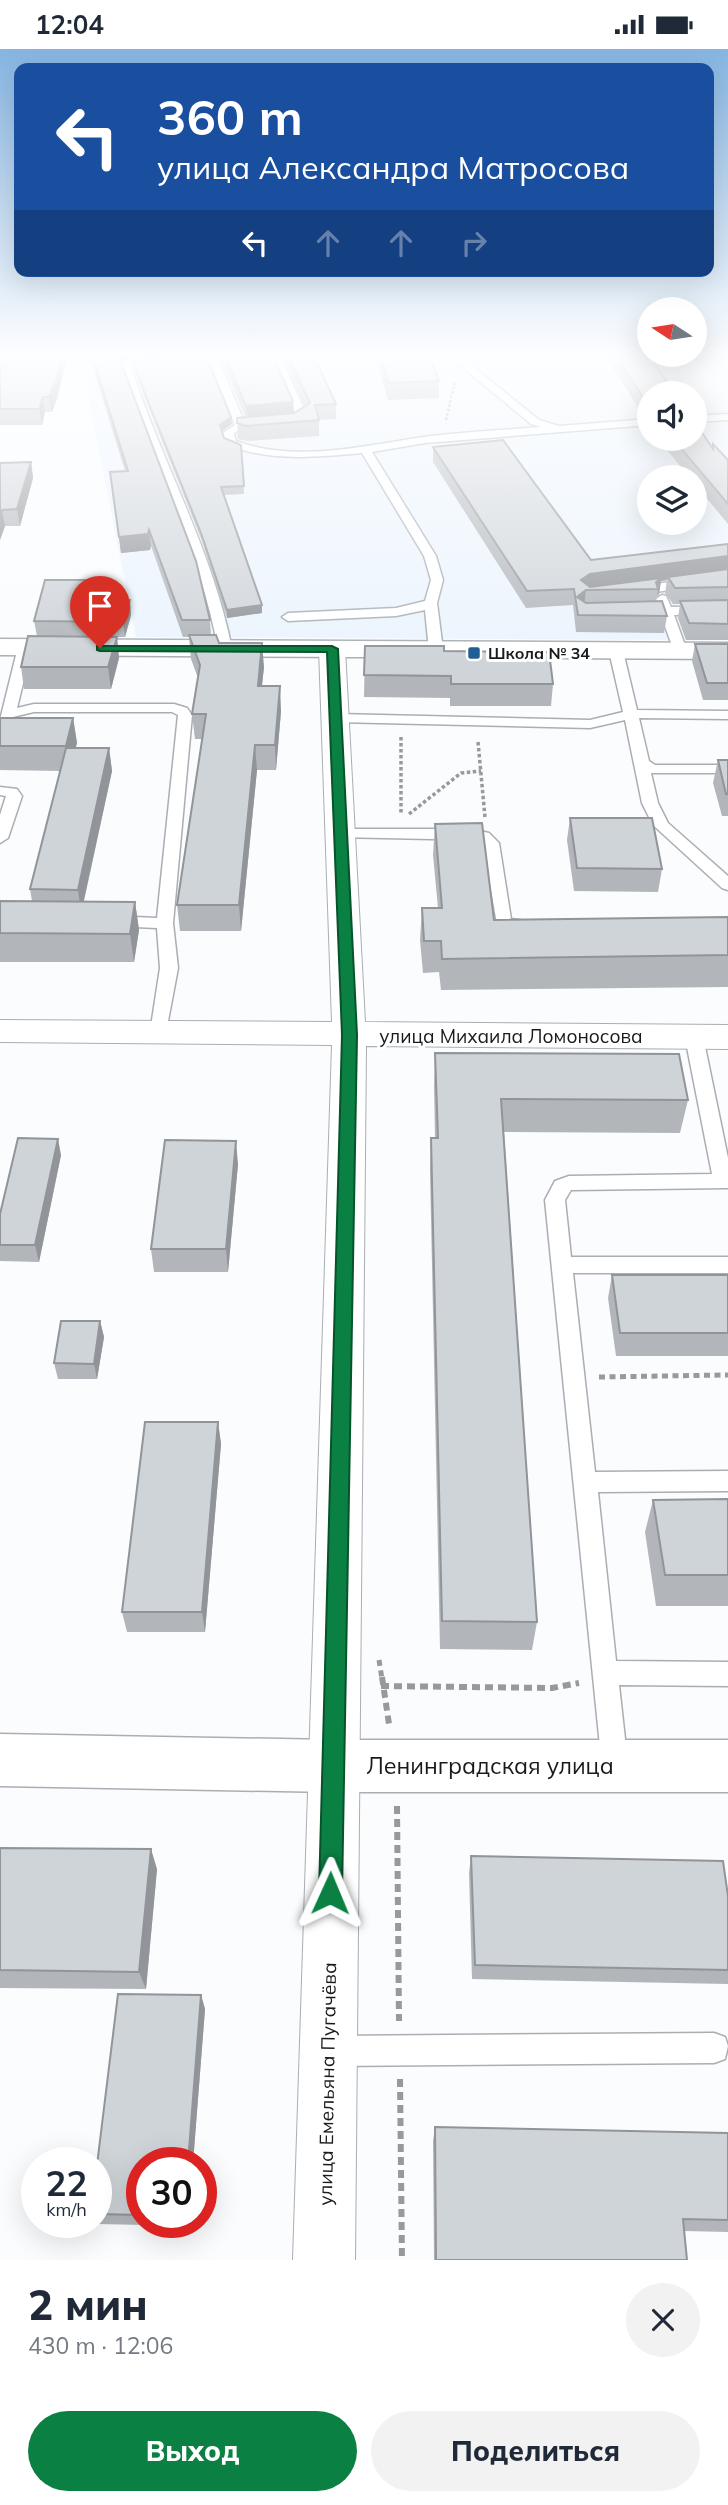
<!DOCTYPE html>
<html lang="ru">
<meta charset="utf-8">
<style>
body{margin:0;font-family:Mulish,sans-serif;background:#f2f2f3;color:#1f2937;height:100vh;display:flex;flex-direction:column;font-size:26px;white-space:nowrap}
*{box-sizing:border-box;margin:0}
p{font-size:23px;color:#747a83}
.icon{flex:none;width:38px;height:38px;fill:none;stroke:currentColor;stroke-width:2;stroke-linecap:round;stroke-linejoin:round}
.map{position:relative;height:2211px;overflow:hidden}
.details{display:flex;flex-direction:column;background:#fff;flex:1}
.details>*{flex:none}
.banner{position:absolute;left:14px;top:14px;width:700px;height:214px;border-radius:14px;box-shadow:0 7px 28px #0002;background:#1a4fa0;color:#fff;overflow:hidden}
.needle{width:46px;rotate:282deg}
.controls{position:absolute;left:637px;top:248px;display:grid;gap:14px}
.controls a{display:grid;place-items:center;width:70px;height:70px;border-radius:50%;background:#fff;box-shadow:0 7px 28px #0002;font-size:35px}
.speed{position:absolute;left:21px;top:2098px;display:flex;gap:14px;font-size:35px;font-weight:700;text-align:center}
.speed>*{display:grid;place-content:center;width:91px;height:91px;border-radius:50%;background:#fff;box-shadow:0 7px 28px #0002;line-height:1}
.speed small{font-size:18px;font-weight:400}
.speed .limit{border:10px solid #d22;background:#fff;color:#111}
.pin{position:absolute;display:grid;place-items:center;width:60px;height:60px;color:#fff;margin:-72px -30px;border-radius:50% 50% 50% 0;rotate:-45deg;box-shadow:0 0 7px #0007}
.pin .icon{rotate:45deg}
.me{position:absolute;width:77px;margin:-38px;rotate:1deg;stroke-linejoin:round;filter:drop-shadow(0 0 5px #0008)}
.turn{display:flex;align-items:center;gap:24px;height:147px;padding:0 28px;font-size:32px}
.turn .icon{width:91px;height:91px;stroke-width:2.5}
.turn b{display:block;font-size:49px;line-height:60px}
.lanes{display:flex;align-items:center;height:66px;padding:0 28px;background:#0003;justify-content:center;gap:35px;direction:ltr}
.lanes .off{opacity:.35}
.round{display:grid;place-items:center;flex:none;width:74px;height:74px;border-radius:37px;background:#f2f2f3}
.overview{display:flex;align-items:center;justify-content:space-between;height:119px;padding:0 28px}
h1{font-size:42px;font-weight:800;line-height:52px}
.action{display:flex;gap:14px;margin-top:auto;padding:14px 28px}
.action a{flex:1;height:80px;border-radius:42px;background:#0b8043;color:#fff;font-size:28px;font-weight:800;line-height:80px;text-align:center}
.action a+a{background:#f2f2f3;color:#1f2937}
.status{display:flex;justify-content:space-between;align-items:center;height:49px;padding:0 35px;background:#fff;direction:ltr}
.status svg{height:19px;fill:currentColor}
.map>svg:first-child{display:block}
.built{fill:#ebf4fd;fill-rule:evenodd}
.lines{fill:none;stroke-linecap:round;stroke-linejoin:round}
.lane-casing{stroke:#aaaeb3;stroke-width:3}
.street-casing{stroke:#aaaeb3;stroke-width:2}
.secondary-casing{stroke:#aaaeb3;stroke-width:3}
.path-far3{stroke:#97999b;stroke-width:2.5;stroke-dasharray:2.5 2;stroke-linecap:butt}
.path-far2{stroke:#97999b;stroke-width:3.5;stroke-dasharray:3.5 2.5;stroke-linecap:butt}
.path-far1{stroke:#97999b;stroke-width:5;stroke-dasharray:6 4.5;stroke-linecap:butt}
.path{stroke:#97999b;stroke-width:6;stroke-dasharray:8 5;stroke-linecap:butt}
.lane{fill:#fff;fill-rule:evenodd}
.street{fill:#fff;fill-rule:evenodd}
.secondary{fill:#fff;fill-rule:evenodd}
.wall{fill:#b2b6bb}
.shaded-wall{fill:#919498}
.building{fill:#cfd4d9;stroke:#919498;stroke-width:2}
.route{fill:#0b8043;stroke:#07532c;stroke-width:2}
.poi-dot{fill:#205f95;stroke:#fff;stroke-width:2.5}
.labels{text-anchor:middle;stroke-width:6;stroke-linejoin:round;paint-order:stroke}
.far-poi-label{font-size:16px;font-weight:bold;fill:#181a1c;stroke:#fff;text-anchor:start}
.street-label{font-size:19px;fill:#181a1c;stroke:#fff}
.near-street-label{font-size:23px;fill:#181a1c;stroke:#fff}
</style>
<div class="status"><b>12:04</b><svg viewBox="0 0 49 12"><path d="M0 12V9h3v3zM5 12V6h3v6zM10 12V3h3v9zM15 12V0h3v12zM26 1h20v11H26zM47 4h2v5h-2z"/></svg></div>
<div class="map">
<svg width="728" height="2211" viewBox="0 0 728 2211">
<rect width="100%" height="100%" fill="#fafcfe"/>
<path class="built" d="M26,303H649V306H695V303H728V591L136,588L82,317L28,318ZM649,345H695V390H649ZM649,429H695V474H649Z"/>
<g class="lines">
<g class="lane-casing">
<g id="lane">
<path d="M202,303H239L217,307L245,375L292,371L297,368L268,303H278L308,369L294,377L237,382L234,385L236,392C294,414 363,397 423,388C462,383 502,381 541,378L531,375L444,303H455L539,371L559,377L649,370V376L425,394L372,403L436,507L443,531L437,554L443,601L436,605L429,601L425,561L396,567L288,572L282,568L288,564L396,559L425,552L431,531L424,507L362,404C315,408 271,413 227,396L223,384L235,376L207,308L135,315L131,318C161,412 213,502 232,600L225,604L218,600C201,502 150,412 121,317L132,309Z"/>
<polygon points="728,365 728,371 695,373 695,367"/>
<polygon points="728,525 728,533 634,546 628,542 634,538"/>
<polygon points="662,546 666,547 671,558 728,557 728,565 674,566 687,602 685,605 675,605 661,566 641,567 635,563 641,559 659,559 656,550"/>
<polygon points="25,594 32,598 17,659 34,655 174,655 187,659 192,666 173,874 178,919 165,988 153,988 150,984 160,919 157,879 112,877 104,872 112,867 157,869 178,666 172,663 34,663 0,671 18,598"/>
<polygon points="616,598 623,602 637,661 728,662 728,670 639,669 649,712 655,716 728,716 728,724 651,724 658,754 668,774 728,827 728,841 722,839 653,776 642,754 625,671 590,679 336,673 329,669 336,665 590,671 623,663 609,602"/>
<polygon points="0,738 17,740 22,747 8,789 0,794 0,766 6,747 0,746"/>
<path d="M341,780H471L489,784L499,794L511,870L534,873L536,877C528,885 506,883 497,875L483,795L479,791L336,788L333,785Z"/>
<polygon points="694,982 703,988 728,1109 728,1139 571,1141 565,1151 571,1208 728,1208 728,1224 573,1224 595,1423 728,1422 728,1442 598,1443 616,1612 728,1613 728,1637 619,1636 628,1717 624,1726 615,1730 606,1726 602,1717 545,1151 555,1132 569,1127 712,1125 685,988"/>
<polygon points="714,1984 725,1988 728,1997 725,2010 714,2014 332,2017 321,2013 317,2002 321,1991 332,1987"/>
</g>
</g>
<g class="street-casing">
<polygon id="street" points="332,592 341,595 345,600 365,973 728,976 728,1000 366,997 355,2211 293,2211 332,996 0,993 0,971 332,973 319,600 323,595"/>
</g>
<g class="secondary-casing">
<g id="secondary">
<polygon points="0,590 728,594 728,610 0,606"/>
<polygon points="0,1685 332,1691 728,1691 728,1743 332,1743 0,1737"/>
</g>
</g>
<polyline class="path-far3" points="446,371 455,332"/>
<g class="path-far2">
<polyline points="401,688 401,766"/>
<polyline points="478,693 485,768"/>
<polyline points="409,765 461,724 481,722"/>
</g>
<g class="path-far1">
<polyline points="599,1328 728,1326"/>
<polyline points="379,1611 382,1630"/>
</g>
<g class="path">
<polyline points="382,1628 389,1675"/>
<polyline points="381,1637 552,1639 579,1634"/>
<polyline points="397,1757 399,1972"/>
<polyline points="400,2030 402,2211"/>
</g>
<use href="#lane" class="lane"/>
<use href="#street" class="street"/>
<use href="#secondary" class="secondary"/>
</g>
<g class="wall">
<polygon points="0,303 58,346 52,363 45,363 42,376 0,376"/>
<polygon points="88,303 194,303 132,306 122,314 210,571 211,586 219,594 264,618 262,637 281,662 276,721 257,721 241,882 180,882 177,856 202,690 195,690 192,665 198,629 191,610 189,588 183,588 151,497 150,501 121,504 110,423 125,422"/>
<polygon points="220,303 271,303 293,352 294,364 305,358 279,303 312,303 336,355 336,370 319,371 319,387 247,392 238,390 237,369 245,368 221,309"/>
<polygon points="374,303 428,303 439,332 439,349 388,351"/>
<polygon points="603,303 647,303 649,345 649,368 644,368"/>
<polygon points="133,312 232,375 222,382 224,389 241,396 244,445 223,446 262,556 262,564 227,569 202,492 146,352 134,319"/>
<polygon points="658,390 695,390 713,399 728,411 728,475 695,435 695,429 690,429"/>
<polygon points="433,398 591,511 728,495 728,591 686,591 678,569 680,555 673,555 665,544 667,531 661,532 659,545 657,547 656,552 667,567 664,584 576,583 573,556 526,559 433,413"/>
<polygon points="31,413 33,429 20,477 5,477 0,491 0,414"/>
<polygon points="92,546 91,551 131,566 125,588 117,588 119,609 111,640 24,640 21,618 37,587 34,572"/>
<polygon points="695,595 728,595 728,651 703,651 692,612"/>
<polygon points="365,597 444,602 553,635 551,657 450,657 450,649 364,648"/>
<polygon points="0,669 73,669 77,694 75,699 109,699 112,722 84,852 135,853 139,881 134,913 0,913 0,852 32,852 30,840 60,722 0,721"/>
<polygon points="718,711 728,711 728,767 722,767 713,734"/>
<polygon points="570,769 662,820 658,843 574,842 567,791"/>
<polygon points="435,775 494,871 728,868 728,938 441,941 439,923 423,924 420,891 422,859 438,859 433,806"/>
<polygon points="435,1004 688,1051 680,1084 504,1083 537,1573 532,1601 440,1600 430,1121 431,1089 435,1089 434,1036"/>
<polygon points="61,1106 39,1213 0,1212 0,1165"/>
<polygon points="238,1115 228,1223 154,1223 151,1200"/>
<polygon points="612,1226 728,1226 728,1307 616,1307 608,1249"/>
<polygon points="100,1272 104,1288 97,1330 58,1330 54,1314"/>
<polygon points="218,1373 221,1395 205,1583 127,1583 122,1563"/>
<polygon points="728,1450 728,1557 656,1557 645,1483 653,1451"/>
<polygon points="0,1799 157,1820 146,1940 0,1939"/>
<polygon points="471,1807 728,1847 728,1935 472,1930 469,1824"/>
<polygon points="201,1946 205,1960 193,2114 142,2114 142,2174 188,2174 188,2177 99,2175 96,2172 96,2124"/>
<polygon points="435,2078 728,2084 728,2183 684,2182 687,2211 434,2211 433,2092"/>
</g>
<g class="shaded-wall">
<polygon points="63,303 68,303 58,346 52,363 49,348"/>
<polygon points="117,303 131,303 132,306 118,316"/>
<polygon points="43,348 45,363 42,376 39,360"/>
<polygon points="293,352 294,367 247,372 246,357"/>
<polygon points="231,368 232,375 221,383 220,376"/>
<polygon points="31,413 33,429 20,477 17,460"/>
<polygon points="2,461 5,477 0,491 0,466"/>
<polygon points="149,481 151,497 150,501 121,504 119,488"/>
<polygon points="728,507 728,523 668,528 667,531 661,532 659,545 657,547 658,540 586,541 584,557 577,548 581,531 590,525"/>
<polygon points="90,531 92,546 88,566 86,551"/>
<polygon points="130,551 131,566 125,588 123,573"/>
<polygon points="262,556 262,564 227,569 227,561"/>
<polygon points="117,588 119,609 111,640 108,618"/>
<polygon points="262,594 264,618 259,661 258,637"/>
<polygon points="280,637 281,662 276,721 275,696"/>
<polygon points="73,669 77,694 70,722 66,697"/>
<polygon points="255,696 257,721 241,882 239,856"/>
<polygon points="109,699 112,722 81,864 78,841"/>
<polygon points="135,853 139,881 134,913 130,885"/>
<polygon points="58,1090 61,1106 39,1213 35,1196"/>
<polygon points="236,1092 238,1115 228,1223 226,1200"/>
<polygon points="100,1272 104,1288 97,1330 94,1315"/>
<polygon points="218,1373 221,1395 205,1583 202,1563"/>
<polygon points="151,1800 157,1820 146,1940 139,1923"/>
<polygon points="201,1946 205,1960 193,2114 188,2114"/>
</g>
<g class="building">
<polygon points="0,303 63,303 56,331 49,348 43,348 39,360 0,360"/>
<polygon points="91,303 117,303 196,512 210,571 182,571 149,481 148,485 119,488 110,423 128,422"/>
<polygon points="223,303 271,303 293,352 291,353 246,357"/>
<polygon points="286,303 312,303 336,355 315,356 319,371 246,377 237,374 237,369 294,364 310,354"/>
<polygon points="379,303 428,303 439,332 389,334"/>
<polygon points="614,303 647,303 675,345 649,345 649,353 646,353"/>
<polygon points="205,304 231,368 220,376 224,389 241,396 244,437 221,438 262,556 227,561 201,484 145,345 133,312 135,311"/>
<polygon points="695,373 713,400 713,395 728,411 728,455 673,390 695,390"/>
<polygon points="503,391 591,511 728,495 728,507 590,525 581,531 590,538 661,529 656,533 658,540 586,541 577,548 586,554 662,552 667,567 578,566 574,540 527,542 433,398"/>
<polygon points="31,413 17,460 2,461 0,466 0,414"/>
<polygon points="728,520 728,538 675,539 668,528"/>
<polygon points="45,531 90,531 86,551 130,551 123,573 34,572"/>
<polygon points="728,551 728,575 689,574 680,552"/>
<polygon points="189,586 216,586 219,594 262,594 258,637 280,637 275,696 255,696 239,856 177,856 206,665 192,665 200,616"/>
<polygon points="28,587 117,588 108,618 21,618"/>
<polygon points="695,595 728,595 728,634 707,634"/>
<polygon points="365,597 444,597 444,602 549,603 553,635 451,635 451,627 364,626"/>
<polygon points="0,669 73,669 66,697 0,697"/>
<polygon points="66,699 109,699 78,841 30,840"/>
<polygon points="718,711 728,711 728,745 726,745"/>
<polygon points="570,769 652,769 662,820 577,819"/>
<polygon points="482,774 494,871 728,868 728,906 442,910 441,892 424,892 422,859 442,859 435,775"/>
<polygon points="0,852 135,853 130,885 0,884"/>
<polygon points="435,1004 679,1005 688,1051 501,1050 537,1573 442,1572 431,1089 438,1089"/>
<polygon points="18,1089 58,1090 35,1196 0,1196 0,1165"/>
<polygon points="165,1091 236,1092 226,1200 151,1200"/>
<polygon points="612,1226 728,1226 728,1284 620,1284"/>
<polygon points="61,1272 100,1272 94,1315 54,1314"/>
<polygon points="145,1373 218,1373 202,1563 122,1563"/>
<polygon points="728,1450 728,1526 665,1526 653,1451"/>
<polygon points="0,1799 151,1800 139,1923 0,1921"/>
<polygon points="471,1807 723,1812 728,1847 728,1921 475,1916"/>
<polygon points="118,1945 201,1946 188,2114 142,2114 142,2166 96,2165 96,2124"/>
<polygon points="435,2078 728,2084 728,2171 683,2170 687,2211 436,2211"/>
</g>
<linearGradient id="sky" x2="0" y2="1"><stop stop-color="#86b5e2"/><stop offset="0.5" stop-color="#fdfeff"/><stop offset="1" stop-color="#fdfeff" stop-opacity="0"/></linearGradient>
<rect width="728" height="612" fill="url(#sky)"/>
<polygon class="route" points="97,597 332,597 338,600 357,986 342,1844 338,1852 330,1855 322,1852 319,1844 342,986 327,603 100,602 97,601"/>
<rect class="poi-dot" x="467" y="597" width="14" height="14" rx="3.5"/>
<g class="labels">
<g class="far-poi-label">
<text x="488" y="610">Школа № 34</text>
</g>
<g class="street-label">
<text x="511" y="994">улица Михаила Ломоносова</text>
<text transform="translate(327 2035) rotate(-89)" y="7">улица Емельяна Пугачёва</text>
</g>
<g class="near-street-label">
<text x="490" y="1725">Ленинградская улица</text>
</g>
</g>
</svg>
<div class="controls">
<a><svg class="needle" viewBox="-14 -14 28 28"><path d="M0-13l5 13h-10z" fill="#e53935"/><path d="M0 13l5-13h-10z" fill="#747a83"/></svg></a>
<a><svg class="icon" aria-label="sound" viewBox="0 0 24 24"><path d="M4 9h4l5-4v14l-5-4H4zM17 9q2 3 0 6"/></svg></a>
<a><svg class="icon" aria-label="layers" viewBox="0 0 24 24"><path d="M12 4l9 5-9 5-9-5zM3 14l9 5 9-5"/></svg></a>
</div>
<div class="speed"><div>22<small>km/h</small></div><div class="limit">30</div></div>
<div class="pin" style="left:100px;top:599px;background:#d93025"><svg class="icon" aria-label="arrive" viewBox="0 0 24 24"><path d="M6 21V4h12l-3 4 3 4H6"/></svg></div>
<svg class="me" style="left:330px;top:1844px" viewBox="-20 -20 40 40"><path d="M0-17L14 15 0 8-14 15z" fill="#0b8043" stroke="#fff" stroke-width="4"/></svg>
<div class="banner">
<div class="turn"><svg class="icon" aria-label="left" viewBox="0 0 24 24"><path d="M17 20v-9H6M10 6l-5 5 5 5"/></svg><div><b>360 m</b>улица Александра Матросова</div></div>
<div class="lanes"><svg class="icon" aria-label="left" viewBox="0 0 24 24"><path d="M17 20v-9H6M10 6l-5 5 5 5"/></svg><svg class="icon off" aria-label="ahead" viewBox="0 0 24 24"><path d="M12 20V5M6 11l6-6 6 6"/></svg><svg class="icon off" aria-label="ahead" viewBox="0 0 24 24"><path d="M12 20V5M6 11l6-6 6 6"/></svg><svg class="icon off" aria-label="right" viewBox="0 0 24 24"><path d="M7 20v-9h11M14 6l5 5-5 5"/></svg></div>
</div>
</div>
<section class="details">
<div class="overview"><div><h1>2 мин</h1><p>430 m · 12:06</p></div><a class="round"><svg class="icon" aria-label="close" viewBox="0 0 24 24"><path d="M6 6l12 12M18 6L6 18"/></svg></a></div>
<div class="action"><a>Выход</a><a>Поделиться</a></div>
</section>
